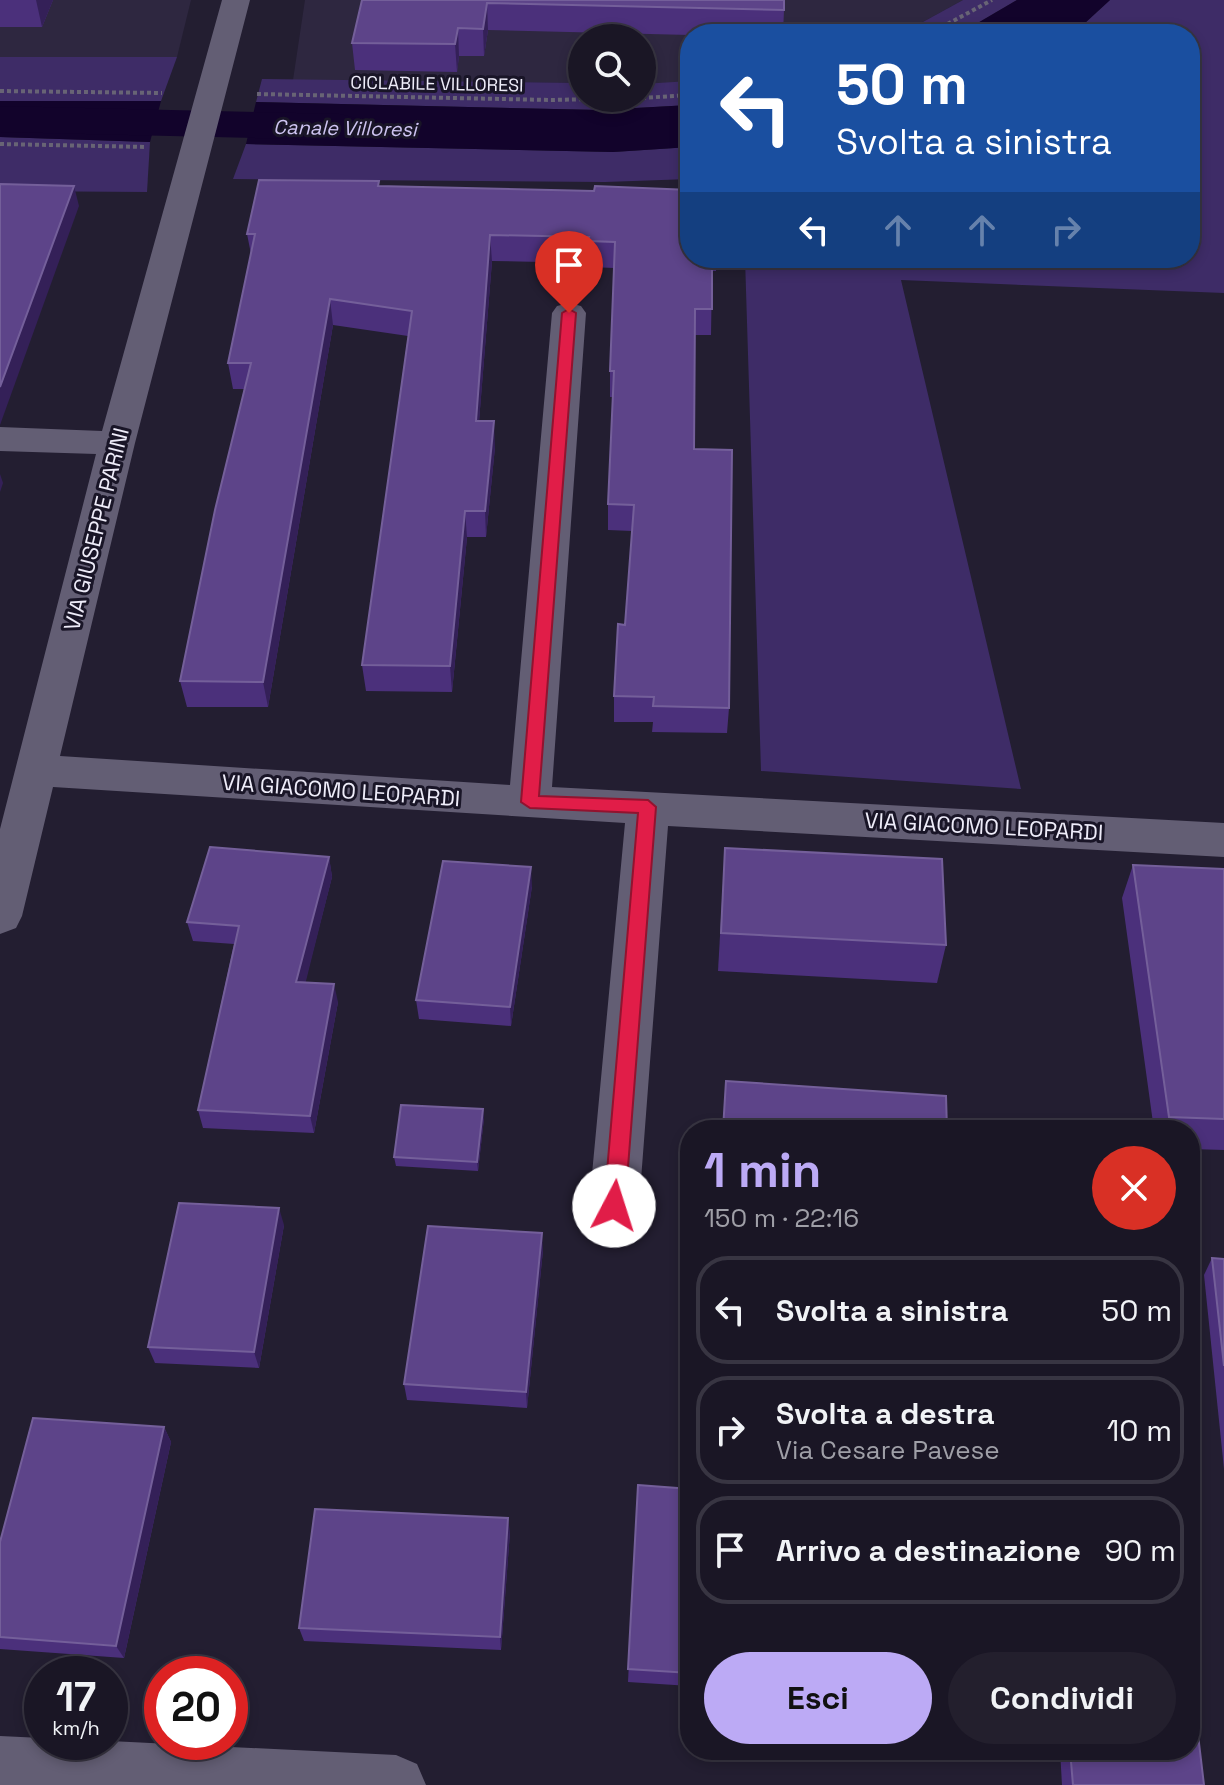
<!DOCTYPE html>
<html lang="it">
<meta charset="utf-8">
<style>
body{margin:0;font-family:"Space Grotesk",sans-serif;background:#231f2d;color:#f1f3f6;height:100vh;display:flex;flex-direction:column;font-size:30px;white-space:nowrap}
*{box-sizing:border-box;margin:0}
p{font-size:26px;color:#9f9fa7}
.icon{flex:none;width:44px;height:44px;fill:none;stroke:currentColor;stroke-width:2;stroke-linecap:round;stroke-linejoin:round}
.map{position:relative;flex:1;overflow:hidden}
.sheet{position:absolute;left:680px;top:1120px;width:520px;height:640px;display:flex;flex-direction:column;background:#1a1625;border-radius:32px;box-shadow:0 4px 12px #0003,0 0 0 2px #383542}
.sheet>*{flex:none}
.guide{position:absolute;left:680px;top:24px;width:520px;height:244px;border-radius:32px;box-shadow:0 4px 12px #0003,0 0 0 2px #383542;background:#1a4fa0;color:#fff;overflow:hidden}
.controls{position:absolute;left:568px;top:24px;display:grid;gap:16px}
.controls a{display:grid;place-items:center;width:88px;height:88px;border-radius:50%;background:#1a1625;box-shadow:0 4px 12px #0003,0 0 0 2px #383542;font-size:40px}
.speed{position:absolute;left:24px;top:1656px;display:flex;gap:16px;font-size:40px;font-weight:700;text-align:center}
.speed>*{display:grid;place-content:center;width:104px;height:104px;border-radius:50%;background:#1a1625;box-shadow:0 4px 12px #0003,0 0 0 2px #383542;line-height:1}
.speed small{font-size:20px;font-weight:400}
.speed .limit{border:12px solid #d22;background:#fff;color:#111}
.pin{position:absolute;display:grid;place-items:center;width:68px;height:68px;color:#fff;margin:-82px -34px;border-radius:50% 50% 50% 0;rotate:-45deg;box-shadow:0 0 8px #0007}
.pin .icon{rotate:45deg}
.me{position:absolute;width:88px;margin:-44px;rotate:5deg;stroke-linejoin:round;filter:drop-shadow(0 0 6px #0008)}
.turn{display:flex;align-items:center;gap:28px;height:168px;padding:0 24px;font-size:36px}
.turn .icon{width:104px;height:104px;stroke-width:2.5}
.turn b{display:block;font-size:56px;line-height:68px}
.lanes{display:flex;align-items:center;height:76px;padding:0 24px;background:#0003;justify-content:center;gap:40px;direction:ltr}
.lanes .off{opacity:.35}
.round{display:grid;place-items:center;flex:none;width:84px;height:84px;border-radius:42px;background:#231f2d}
.summary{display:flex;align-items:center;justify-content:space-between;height:136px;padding:0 24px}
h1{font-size:48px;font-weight:700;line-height:60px;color:#bcaaf5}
.primary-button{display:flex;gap:16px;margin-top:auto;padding:16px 24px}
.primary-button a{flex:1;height:92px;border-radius:48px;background:#bcaaf5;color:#111;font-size:32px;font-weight:700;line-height:92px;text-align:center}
.primary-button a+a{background:#231f2d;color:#f1f3f6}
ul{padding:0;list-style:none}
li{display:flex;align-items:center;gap:24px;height:108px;margin:0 16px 12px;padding:0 8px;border:4px solid #383542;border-radius:32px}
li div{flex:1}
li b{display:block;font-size:30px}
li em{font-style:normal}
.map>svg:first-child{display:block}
.built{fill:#2e2740}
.green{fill:#3e2c67}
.water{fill:#12032b}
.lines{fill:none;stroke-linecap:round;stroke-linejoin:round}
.canal{fill:#12032b;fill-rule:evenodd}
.path{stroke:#686475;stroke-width:4;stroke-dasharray:4 3;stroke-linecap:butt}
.minor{fill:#635e74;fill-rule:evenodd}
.wall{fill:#4b307b}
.shaded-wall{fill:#342058}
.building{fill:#5d4489;stroke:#745f9a;stroke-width:2}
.route{fill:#e11d48;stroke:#92132f;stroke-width:2}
.labels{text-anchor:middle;stroke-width:6;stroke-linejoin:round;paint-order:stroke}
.far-street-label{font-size:18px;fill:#eeecf9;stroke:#191527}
.far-water-label{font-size:20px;font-style:italic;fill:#cdc3f0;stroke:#191527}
.street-label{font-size:22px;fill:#eeecf9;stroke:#191527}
</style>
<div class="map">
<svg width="1224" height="1785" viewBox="0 0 1224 1785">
<rect width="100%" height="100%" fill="#231e31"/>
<g class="built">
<polygon points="0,0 191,0 177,57 0,57"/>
<polygon points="305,0 963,0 901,34 690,34 690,81 668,84 642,84 642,38 582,38 582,83 293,80"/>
</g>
<g class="green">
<polygon points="963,0 1017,0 959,34 901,34"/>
<polygon points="1110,0 1224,0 1224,293 901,280 1021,789 761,771 745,258 1190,258 1190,34 1073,34"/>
<polygon points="0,57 177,57 161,101 0,101"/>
<polygon points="262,79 582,83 582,98 642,98 642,84 690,81 690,105 599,110 256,102"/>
<polygon points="0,137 150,142 147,192 0,191"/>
<polygon points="246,144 613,152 690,147 690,179 605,182 233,179"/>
</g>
<g class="water">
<polygon points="1017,0 1110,0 1073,34 959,34"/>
<polygon points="0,101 161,101 150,142 0,137"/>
<polygon points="256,102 599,110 690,105 690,147 613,152 246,144"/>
</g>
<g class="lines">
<polygon class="canal" points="0,106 340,114 356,118 362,127 356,136 340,140 0,132"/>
<g class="path">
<polyline points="929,34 992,0"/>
<polyline points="0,91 162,93"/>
<polyline points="257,94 551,100 635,98"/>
<polyline points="642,98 690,95"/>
<polyline points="0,144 147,147"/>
</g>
<g class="minor">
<polygon points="222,0 250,0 135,443 60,756 510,785 552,313 557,306 569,303 581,306 586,313 552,787 1224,823 1224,857 668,826 639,1206 632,1222 614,1228 596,1222 589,1206 625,823 53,787 22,916 16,928 0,934 0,829 96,454 0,451 0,427 102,431"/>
<polygon points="0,1736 42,1738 42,1742 110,1741 396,1755 417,1764 426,1785 0,1785"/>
</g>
</g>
<g class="wall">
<polygon points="0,0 53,0 42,27 0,27"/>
<polygon points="362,0 784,10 783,34 690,35 488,30 484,56 459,56 457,72 355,70 352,43"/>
<polygon points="379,186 690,258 717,258 716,271 712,271 711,335 695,335 694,449 729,708 727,733 652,732 653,722 614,722 614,696 625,625 632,531 608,530 608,504 613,397 610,397 610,371 614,268 589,267 589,263 492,261 479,421 495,447 486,537 467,537 452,692 366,691 362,665 408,336 333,325 268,707 187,707 180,681 244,389 233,389 228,363 251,254 247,234"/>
<polygon points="725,848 946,945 937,983 718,971"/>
<polygon points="329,857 332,877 305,982 338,1002 314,1133 203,1128 198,1110 234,944 193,941 187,922"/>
<polygon points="1133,865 1224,869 1224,1150 1190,1149 1190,1130 1154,1130 1122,898"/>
<polygon points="532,886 511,1026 419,1019 416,1000"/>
<polygon points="484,1118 478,1171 396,1166 394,1157"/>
<polygon points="284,1225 259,1368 155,1363 148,1347"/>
<polygon points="543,1250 527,1408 407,1400 404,1384"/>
<polygon points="1212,1258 1224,1259 1224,1469 1204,1275"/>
<polygon points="164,1427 171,1442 124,1658 0,1649 0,1542"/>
<polygon points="638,1485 690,1489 690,1686 628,1682"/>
<polygon points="510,1532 501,1650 304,1641 299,1628"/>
<polygon points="1060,1750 1190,1750 1204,1785 1062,1785"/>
</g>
<g class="shaded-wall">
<polygon points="36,0 53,0 42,27"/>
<polygon points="487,3 488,30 484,56 483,29"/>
<polygon points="458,28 459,56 457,72 455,44"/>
<polygon points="74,186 79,206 0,425 0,387"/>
<polygon points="490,235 492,261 477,447 476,421"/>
<polygon points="330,299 333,325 268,707 263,682"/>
<polygon points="494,421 495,447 486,537 485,511"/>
<polygon points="0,474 3,483 0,492"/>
<polygon points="465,511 467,537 452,692 450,666"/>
<polygon points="329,857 332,877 301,1001 296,982"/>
<polygon points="531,867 532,886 511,1026 510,1007"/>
<polygon points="334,984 338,1002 314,1133 310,1116"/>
<polygon points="483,1109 484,1118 478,1171 477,1162"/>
<polygon points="279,1208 284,1225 259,1368 254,1352"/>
<polygon points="542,1233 543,1250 527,1408 526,1392"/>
<polygon points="164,1427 171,1442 124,1658 116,1646"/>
<polygon points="508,1518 510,1532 501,1650 500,1637"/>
</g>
<g class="building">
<polygon points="362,0 784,0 784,10 487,3 483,29 458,28 455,44 352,43"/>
<polygon points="259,180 379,181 378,186 594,191 595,186 690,190 690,258 712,258 712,309 695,309 694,449 732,450 729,708 653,706 654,697 614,696 618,624 625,625 634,505 608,504 614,371 610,371 615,242 588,241 589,237 490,235 476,421 494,421 485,511 465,511 450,666 362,665 412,311 330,299 263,682 180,681 215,510 251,363 228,363 255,234 247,234"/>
<polygon points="0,184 74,186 0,387"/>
<polygon points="210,847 329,857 296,982 334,984 310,1116 198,1110 239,926 187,922"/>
<polygon points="725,848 942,859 946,945 721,933"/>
<polygon points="443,861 531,867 510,1007 416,1000"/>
<polygon points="1133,865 1224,869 1224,1119 1169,1117"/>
<polygon points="726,1081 946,1096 947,1130 723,1130"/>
<polygon points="401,1105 483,1109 477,1162 394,1157"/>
<polygon points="179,1203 279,1208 254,1352 148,1347"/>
<polygon points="428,1226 542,1233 526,1392 404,1384"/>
<polygon points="1212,1258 1224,1259 1224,1366"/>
<polygon points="33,1418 164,1427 116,1646 0,1637 0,1542"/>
<polygon points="638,1485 690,1489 690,1673 628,1669"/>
<polygon points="315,1509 508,1518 500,1637 299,1628"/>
<polygon points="1190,1667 1204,1785 1073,1785 1070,1750 1190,1750"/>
</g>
<polygon class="route" points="569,309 576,313 539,796 648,800 656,807 625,1206 622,1213 614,1216 607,1213 604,1206 638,813 530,808 521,802 562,313"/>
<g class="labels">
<g class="far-street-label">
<text transform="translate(437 84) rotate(1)" y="6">CICLABILE VILLORESI</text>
</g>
<g class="far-water-label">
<text transform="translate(345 128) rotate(1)" y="7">Canale Villoresi</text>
</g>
<g class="street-label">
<text transform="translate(96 529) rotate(-76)" y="8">VIA GIUSEPPE PARINI</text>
<text transform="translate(341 790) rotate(4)" y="8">VIA GIACOMO LEOPARDI</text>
<text transform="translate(984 826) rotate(3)" y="8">VIA GIACOMO LEOPARDI</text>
</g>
</g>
</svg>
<div class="controls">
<a><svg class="icon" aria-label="search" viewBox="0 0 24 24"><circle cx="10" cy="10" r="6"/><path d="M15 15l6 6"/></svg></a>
</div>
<div class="speed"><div>17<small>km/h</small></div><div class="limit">20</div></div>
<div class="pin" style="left:569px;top:313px;background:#d93025"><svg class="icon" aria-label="arrive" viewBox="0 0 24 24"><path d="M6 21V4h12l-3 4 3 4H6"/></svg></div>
<svg class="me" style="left:614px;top:1206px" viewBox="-20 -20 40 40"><circle r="19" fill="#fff"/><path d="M0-13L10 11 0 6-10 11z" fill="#e11d48"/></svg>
<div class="guide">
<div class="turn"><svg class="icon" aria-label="left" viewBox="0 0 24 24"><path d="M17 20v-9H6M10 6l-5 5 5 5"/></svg><div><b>50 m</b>Svolta a sinistra</div></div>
<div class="lanes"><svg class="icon" aria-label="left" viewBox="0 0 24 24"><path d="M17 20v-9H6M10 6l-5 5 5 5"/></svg><svg class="icon off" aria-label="ahead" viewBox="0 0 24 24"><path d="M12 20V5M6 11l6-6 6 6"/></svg><svg class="icon off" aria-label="ahead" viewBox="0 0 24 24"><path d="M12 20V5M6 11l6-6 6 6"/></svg><svg class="icon off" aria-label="right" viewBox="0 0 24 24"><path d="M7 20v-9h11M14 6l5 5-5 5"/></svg></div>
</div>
<section class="sheet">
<div class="summary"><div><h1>1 min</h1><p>150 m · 22:16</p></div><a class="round" style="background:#d93025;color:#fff"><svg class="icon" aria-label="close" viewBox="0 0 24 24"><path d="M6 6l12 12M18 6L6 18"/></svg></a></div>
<ul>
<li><svg class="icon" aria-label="left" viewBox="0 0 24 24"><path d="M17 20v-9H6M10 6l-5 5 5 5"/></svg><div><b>Svolta a sinistra</b></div><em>50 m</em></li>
<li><svg class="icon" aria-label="right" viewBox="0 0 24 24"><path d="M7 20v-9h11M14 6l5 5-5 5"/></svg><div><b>Svolta a destra</b><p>Via Cesare Pavese</p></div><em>10 m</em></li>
<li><svg class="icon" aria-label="arrive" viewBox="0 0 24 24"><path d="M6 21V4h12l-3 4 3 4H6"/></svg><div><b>Arrivo a destinazione</b></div><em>90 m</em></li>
</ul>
<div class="primary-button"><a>Esci</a><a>Condividi</a></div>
</section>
</div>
